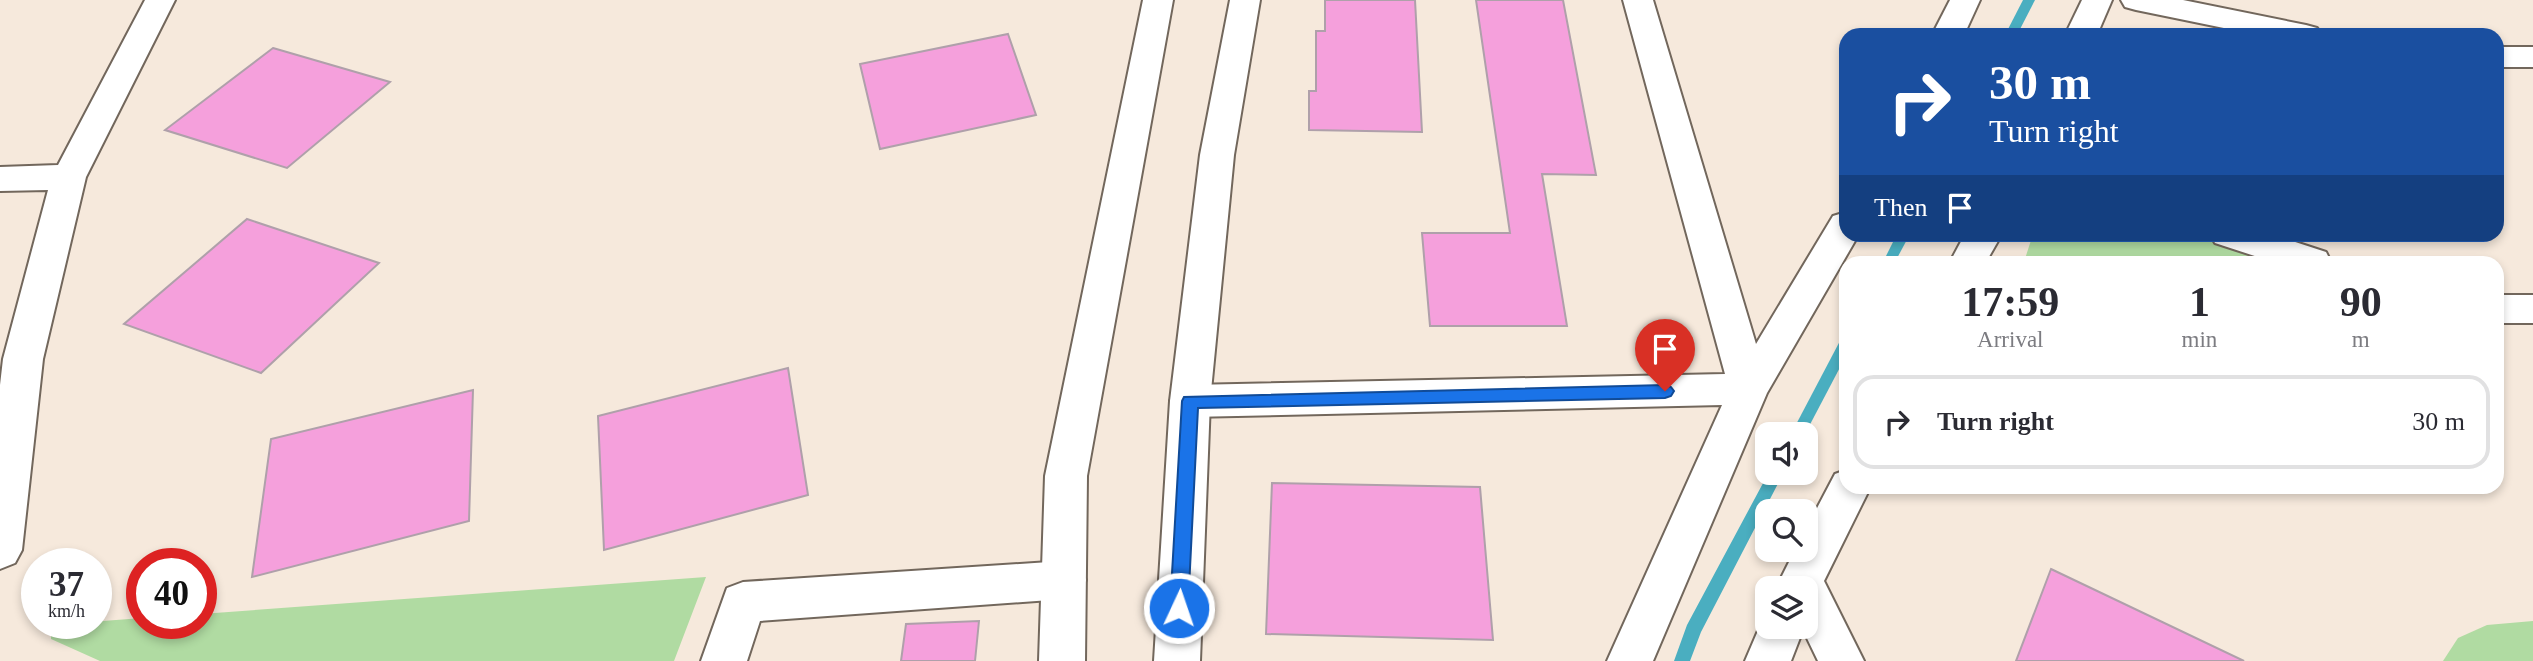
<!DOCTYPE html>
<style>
body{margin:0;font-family:Georgia,serif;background:#f7f7f7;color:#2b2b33;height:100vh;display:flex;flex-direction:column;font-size:26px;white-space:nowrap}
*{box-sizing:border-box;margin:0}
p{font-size:23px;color:#7c7c81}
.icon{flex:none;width:38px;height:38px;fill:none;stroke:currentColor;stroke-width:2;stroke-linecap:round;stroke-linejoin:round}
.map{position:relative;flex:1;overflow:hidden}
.drawer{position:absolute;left:1839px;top:256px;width:665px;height:238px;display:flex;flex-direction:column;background:#fff;border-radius:21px;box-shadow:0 4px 10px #0003}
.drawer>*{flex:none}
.guide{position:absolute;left:1839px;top:28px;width:665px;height:214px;border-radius:21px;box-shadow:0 4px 10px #0003;background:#1a4fa0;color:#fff;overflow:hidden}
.fabs{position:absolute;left:1755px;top:422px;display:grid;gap:14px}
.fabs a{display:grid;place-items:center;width:63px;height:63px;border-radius:14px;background:#fff;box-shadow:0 4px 10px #0003;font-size:35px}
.speed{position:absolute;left:21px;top:548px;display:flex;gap:14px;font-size:35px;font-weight:700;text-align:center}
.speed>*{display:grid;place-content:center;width:91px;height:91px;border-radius:50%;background:#fff;box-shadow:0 4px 10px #0003;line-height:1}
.speed small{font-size:18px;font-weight:400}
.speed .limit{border:10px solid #d22;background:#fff;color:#111}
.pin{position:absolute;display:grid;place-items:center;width:60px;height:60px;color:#fff;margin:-72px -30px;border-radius:50% 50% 50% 0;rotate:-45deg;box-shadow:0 0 7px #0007}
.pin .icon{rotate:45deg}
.me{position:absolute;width:77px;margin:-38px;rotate:3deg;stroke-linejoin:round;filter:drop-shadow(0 0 5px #0008)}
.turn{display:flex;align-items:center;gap:24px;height:147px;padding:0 35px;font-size:32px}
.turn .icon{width:91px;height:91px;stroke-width:2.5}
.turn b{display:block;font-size:49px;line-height:60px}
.then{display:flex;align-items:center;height:66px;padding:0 35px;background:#0003;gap:14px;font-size:26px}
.eta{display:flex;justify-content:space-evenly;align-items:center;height:119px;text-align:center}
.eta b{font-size:42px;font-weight:600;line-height:49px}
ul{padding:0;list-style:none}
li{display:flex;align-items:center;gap:21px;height:94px;margin:0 14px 10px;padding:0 21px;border:4px solid #e1e1e2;border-radius:21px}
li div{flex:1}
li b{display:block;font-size:26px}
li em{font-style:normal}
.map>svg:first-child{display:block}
.green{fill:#b0dba2}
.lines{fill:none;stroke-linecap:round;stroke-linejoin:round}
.stream{fill:#4aaec0;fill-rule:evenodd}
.building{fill:#f5a0dc;stroke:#afa0aa;stroke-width:2}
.minor-casing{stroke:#72675c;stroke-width:4}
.tertiary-casing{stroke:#72675c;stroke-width:4}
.minor{fill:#fff;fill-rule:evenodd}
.tertiary{fill:#fff;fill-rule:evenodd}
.route{fill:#1a73e8;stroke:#114b97;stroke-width:2}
</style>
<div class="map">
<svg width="2533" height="661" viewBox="0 0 2533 661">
<rect width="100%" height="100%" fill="#f6e9dc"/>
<g class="green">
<polygon points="2033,234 2192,235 2277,262 2024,262"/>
<polygon points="706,577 674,661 100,661 51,639 51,625 142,618 142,623 201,623 201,614"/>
<polygon points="2533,621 2533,661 2443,661 2458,638 2487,625"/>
</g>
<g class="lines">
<g class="stream">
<polygon points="2023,0 2035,0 2017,35 2005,35"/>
<polygon points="1897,234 1910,234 1895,262 1883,262"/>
<polygon points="1846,338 1846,356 1805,434 1791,434 1841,339"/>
<polygon points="1769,472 1784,472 1701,632 1690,661 1674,661 1687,625"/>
</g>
</g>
<g class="building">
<polygon points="1325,0 1415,0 1422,132 1309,130 1309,91 1316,91 1316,31 1325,31"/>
<polygon points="1476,0 1563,0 1596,175 1542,174 1567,326 1430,326 1422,233 1510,233"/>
<polygon points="1008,34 1036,115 880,149 860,64"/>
<polygon points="273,48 390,82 287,168 165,130"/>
<polygon points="247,219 379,263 261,373 124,324"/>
<polygon points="788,368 808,495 604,550 598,416"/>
<polygon points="473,390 469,521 252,577 271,439"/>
<polygon points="1272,483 1480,487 1493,640 1266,634"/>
<polygon points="2051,569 2244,661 2016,661"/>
<polygon points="979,621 975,661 901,661 906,624"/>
</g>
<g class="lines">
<g class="minor-casing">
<g id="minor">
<polygon points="145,0 175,0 86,177 43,359 22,550 15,563 0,569 0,385 3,359 48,190 0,191 0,167 58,165"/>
<polygon points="1623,0 1653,0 1756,344 1833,216 1846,212 1846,234 1859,234 1767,393 1653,661 1607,661 1722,405 1190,417 1176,412 1170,401 1176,390 1190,385 1725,374"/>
<polygon points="1950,0 1980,0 1964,35 1932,35"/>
<polygon points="2082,0 2112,0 2097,35 2065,35"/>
<polygon points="2121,0 2183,0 2306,25 2317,28 2322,35 2258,35 2136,10 2125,7"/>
<rect x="2497" y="47" width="36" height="20"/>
<polygon points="1965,234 2002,234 1986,262 1950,262"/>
<polygon points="2210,234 2271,234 2326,252 2331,262 2273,262 2215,243"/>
<rect x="2497" y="295" width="36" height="28"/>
<polygon points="1846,470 1846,486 1871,486 1824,581 1864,661 1818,661 1803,630 1791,661 1745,661 1766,612 1768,626 1806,626 1806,588 1776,588 1795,550 1806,550 1806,529 1835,474"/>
<polygon points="1064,561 1080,566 1086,580 1080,594 1064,599 760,621 747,661 701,661 727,588 743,582"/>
</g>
</g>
<g class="tertiary-casing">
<g id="tertiary">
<polygon points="1143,0 1173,0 1087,476 1085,661 1039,661 1045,476"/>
<polygon points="1230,0 1260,0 1234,155 1210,401 1200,661 1154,661 1170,401 1200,155"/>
</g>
</g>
<use href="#minor" class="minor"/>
<use href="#tertiary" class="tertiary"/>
</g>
<polygon class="route" points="1665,385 1671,387 1674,391 1671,396 1665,398 1198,408 1188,608 1186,614 1179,617 1173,614 1170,608 1182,401 1184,397"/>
</svg>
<div class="fabs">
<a><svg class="icon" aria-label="sound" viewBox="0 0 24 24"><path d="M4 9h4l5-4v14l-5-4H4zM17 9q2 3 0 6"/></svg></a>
<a><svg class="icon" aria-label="search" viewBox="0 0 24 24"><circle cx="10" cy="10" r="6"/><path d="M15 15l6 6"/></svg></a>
<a><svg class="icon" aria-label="layers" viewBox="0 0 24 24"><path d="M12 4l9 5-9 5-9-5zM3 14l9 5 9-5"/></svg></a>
</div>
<div class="speed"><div>37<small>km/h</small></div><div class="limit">40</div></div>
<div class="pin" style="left:1665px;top:391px;background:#d93025"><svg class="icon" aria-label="arrive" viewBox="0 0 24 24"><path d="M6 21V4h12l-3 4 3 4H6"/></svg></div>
<svg class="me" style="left:1179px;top:608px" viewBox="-20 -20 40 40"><circle r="17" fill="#1a73e8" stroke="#fff" stroke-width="3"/><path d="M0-11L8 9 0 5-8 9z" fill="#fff"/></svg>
<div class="guide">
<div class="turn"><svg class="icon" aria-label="right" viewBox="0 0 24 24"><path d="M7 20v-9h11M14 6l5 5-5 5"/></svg><div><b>30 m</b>Turn right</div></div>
<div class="then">Then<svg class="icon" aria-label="arrive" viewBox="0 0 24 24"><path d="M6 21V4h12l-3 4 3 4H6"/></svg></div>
</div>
<section class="drawer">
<div class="eta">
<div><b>17:59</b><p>Arrival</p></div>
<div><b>1</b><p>min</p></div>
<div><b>90</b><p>m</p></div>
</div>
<ul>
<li><svg class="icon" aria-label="right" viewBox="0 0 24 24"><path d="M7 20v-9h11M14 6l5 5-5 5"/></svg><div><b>Turn right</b></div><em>30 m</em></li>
</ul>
</section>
</div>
